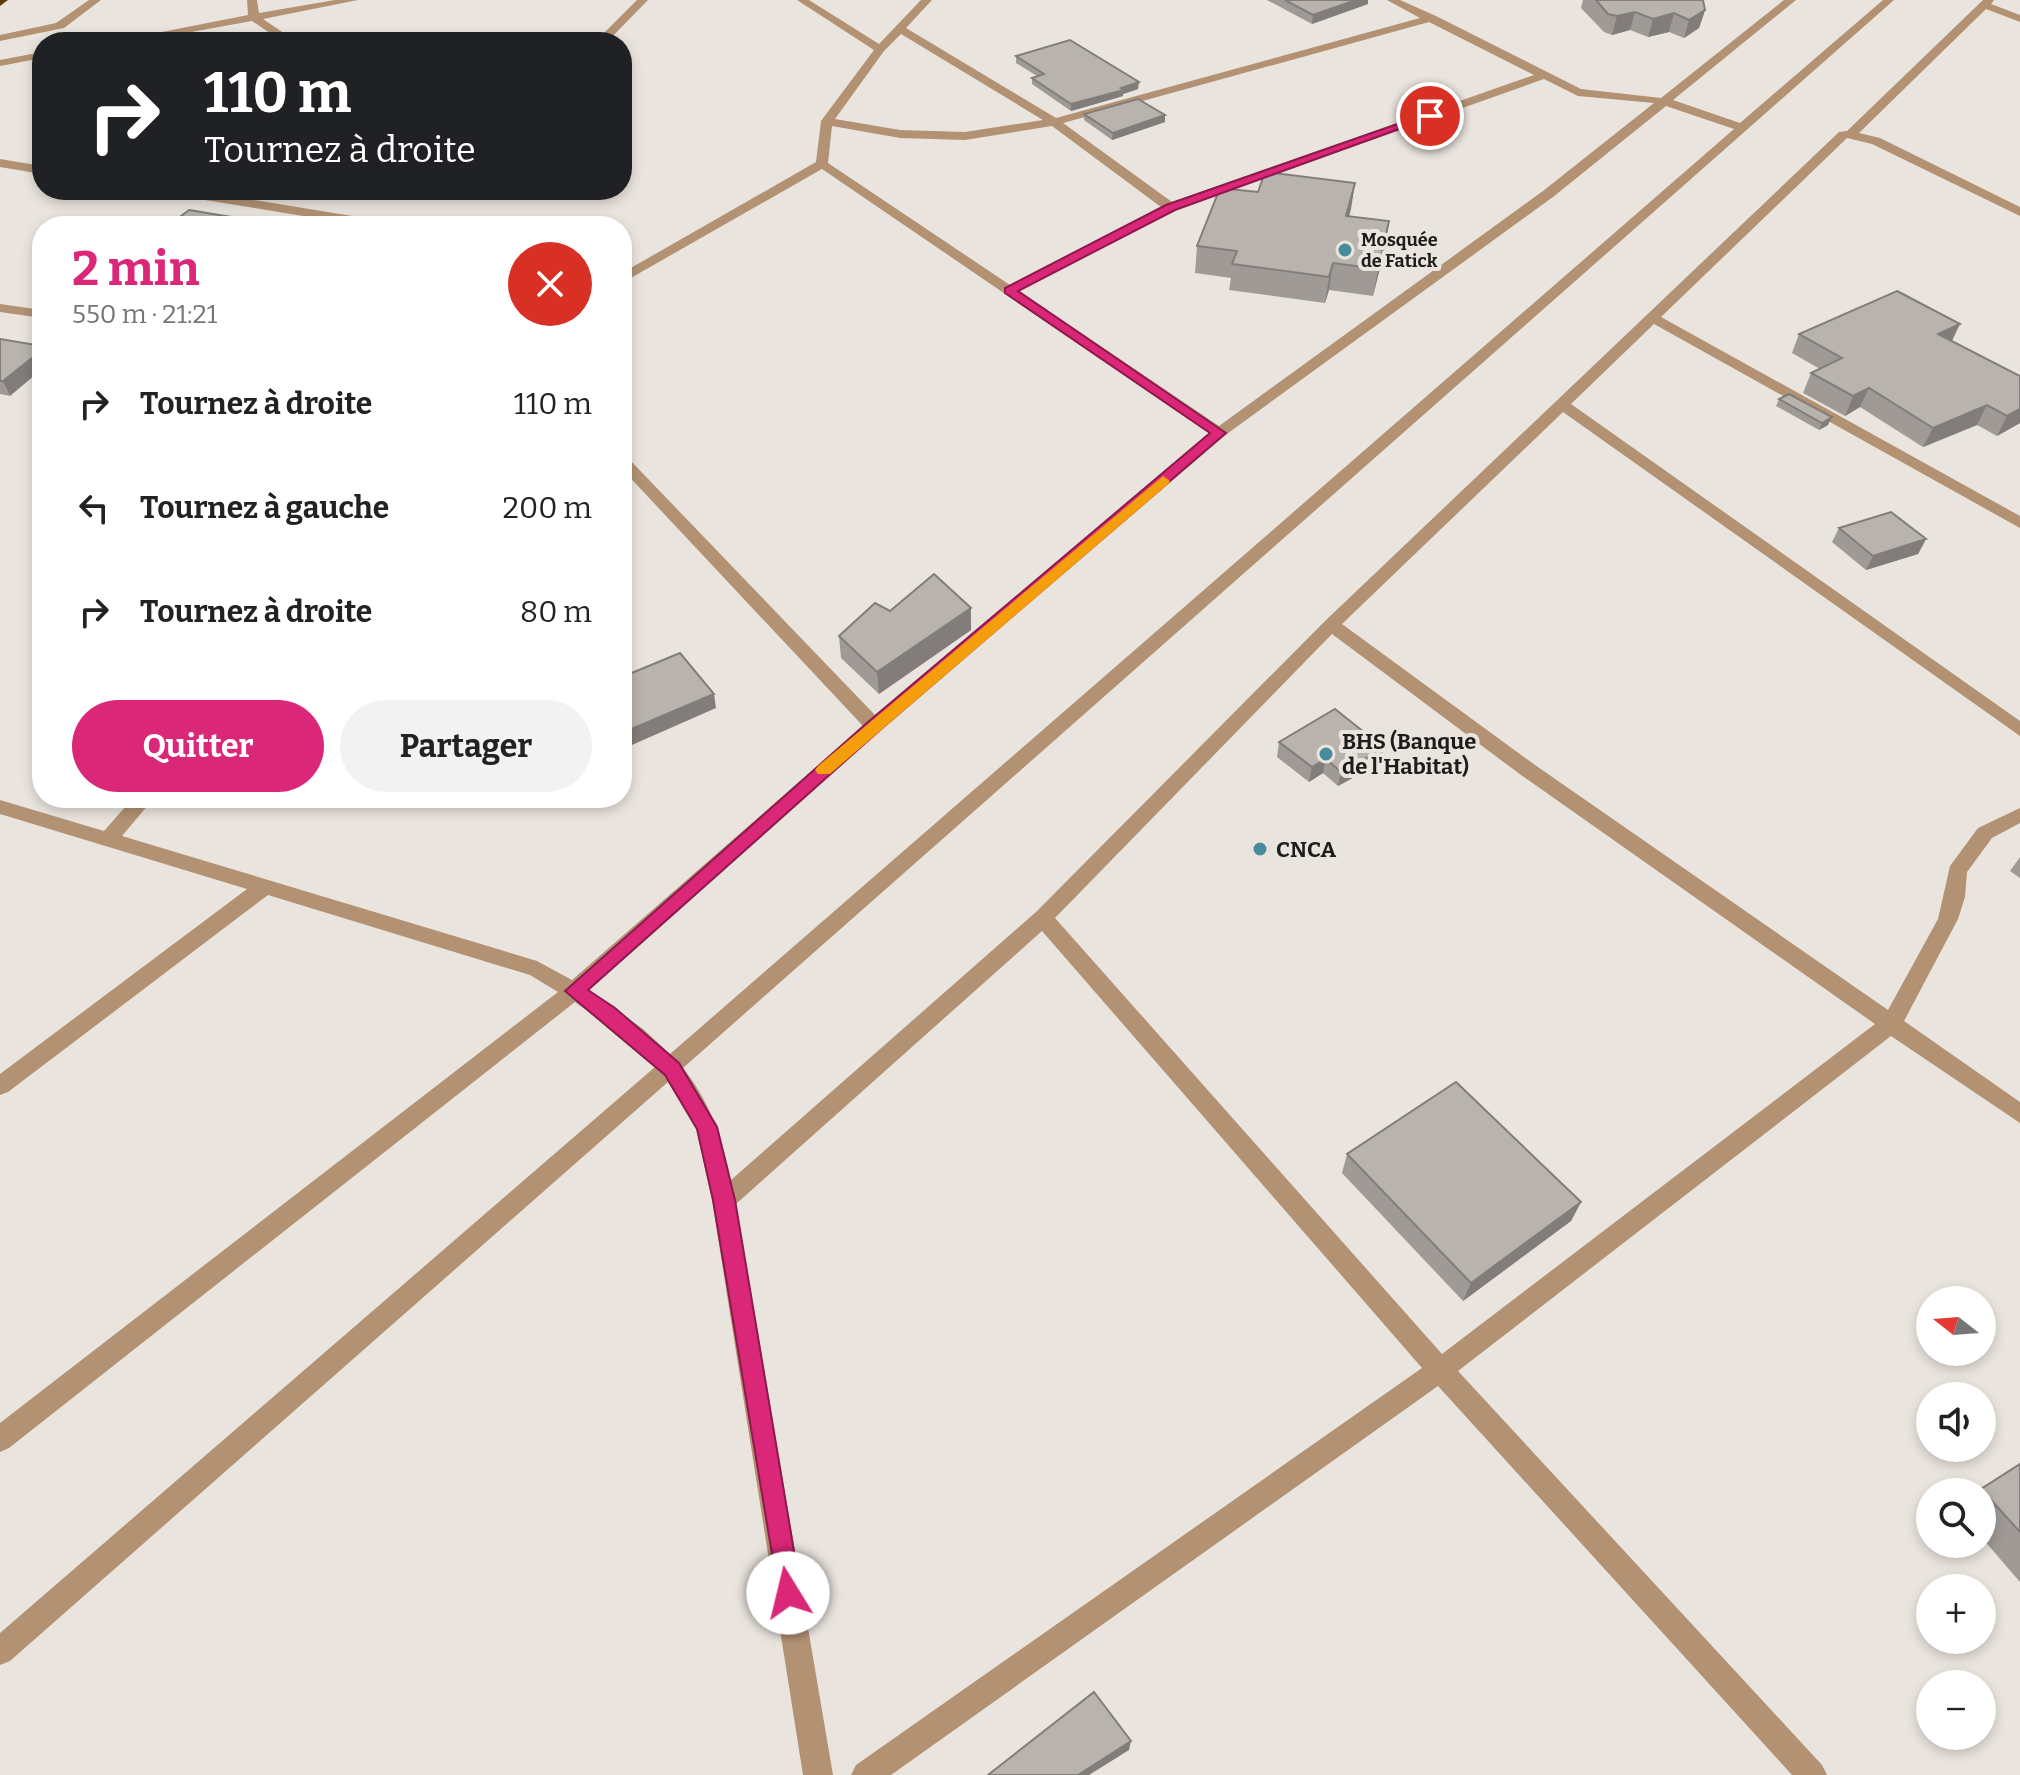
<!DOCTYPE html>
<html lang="fr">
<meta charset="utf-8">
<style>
body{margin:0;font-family:Bitter,serif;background:#f2f2f2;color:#222;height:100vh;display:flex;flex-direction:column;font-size:30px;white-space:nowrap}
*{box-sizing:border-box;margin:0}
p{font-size:26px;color:#767676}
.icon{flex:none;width:44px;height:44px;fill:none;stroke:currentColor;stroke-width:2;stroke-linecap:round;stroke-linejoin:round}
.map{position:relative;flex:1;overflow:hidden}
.sheet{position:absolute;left:32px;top:216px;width:600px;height:592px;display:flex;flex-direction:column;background:#fff;border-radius:32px;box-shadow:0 4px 12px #0003}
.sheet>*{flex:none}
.banner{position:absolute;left:32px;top:32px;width:600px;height:168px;border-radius:32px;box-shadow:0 4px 12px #0003;background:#202124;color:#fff;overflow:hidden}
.needle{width:52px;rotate:287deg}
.buttons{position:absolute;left:1916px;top:1286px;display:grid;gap:16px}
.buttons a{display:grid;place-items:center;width:80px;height:80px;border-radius:50%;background:#fff;box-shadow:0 4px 12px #0003;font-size:40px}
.pin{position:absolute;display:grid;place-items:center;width:68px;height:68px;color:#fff;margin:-34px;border:4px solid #fff;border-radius:50%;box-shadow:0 2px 8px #0007}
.me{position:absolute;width:88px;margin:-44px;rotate:351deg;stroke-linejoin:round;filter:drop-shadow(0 0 6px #0008)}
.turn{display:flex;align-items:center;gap:28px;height:168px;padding:0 40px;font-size:36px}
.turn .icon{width:104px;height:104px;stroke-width:2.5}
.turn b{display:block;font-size:56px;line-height:68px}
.round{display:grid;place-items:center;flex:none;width:84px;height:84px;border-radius:42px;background:#f2f2f2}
.summary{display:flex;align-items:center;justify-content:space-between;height:136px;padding:0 40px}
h1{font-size:48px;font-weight:700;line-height:60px;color:#db2777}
.primary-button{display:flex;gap:16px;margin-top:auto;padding:16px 40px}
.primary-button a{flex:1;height:92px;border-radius:48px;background:#db2777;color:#fff;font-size:32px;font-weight:700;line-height:92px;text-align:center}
.primary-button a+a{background:#f2f2f2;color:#222}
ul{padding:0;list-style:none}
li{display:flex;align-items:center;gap:24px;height:104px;padding:0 40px}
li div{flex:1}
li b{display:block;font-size:30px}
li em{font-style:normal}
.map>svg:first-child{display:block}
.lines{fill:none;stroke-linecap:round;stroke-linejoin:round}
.minor{fill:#b29273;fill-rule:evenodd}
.highway{fill:#603a0f;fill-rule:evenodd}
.wall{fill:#9f9a96}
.shaded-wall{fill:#827d7a}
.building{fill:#b9b3ae;stroke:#827d7a;stroke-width:2}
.route{fill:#db2777;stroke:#8e194d;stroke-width:2}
.slow{fill:#f59e0b}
.poi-dot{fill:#488b9b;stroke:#eae4de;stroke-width:3}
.labels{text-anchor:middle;stroke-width:8;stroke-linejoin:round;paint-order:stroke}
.far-poi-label{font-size:18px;font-weight:bold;fill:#1f1d1b;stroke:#eae4de;text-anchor:start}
.poi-label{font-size:22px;font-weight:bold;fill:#1f1d1b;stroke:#eae4de;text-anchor:start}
</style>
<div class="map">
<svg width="2020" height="1775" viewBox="0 0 2020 1775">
<rect width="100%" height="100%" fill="#eae4de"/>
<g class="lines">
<g class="minor">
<polygon points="89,0 101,0 64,28 0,41 0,35 56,23"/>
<polygon points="247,0 257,0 259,13 335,0 358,0 263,19 297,42 283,42 252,21 136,42 111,42 248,15"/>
<polygon points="637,0 648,0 607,42 595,42"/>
<path d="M797,0H809L879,44L921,0H932L906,28L1056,118L1420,18L1387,0H1400L1436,16L1581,89L1661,98L1784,0H1796L1673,100L1740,123L1883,0H1894L683,1068C710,1102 722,1138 731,1180L1036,912L1325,621L1839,132L1847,131L1983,0H1994L1991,4L2020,15V22L1986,9L1859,133L1880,138L2020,207V216L1872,144L1847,138L1661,317L2020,516V528L1654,324L1571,404L2020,721V736L1563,412L1342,624L1535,765L1888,1010L1938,919L1950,866L1978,828L2020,808V823L1992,838L1967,872L1965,897L1958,919L1904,1021L2020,1102V1123L1891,1036L1458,1371L1822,1765L1827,1775H1792L1438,1386L891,1775H851L856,1765L1422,1368L1042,931L736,1204L833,1775H803L712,1200L696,1128L668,1082L10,1661L0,1665V1633L655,1067L628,1041L575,1002L9,1448L0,1452V1423L558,992L530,975L268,895L8,1092L0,1095V1074L247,889L0,814V800L104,831L133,798H154L122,836L537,961L572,980L863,726L622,469V455L627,457L875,715L1209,433L822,169L622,283V273L816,162L821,121L874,50ZM1429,22L1534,75L1172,202L1063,123ZM901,34L1043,120L965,132L900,130L835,119L884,51ZM1544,79L1578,96L1654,103L1543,191L1219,426L1019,291L1175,210ZM1666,106L1734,129L670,1054L643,1029L589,990L880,730L1224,436L1553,197ZM832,126L900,138L965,140L1052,126L1161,207L1010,285L828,163ZM1332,634L1521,775L1875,1024L1442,1354L1055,918Z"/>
<polygon points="42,52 42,58 0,66 0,60"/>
<polygon points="0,159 42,166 42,174 0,167"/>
<polygon points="162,190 192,190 389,222 396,226 365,226 168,194"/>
<polygon points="0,304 42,310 42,318 0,312"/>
</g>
<polygon class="highway" points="0,0 8,0 0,6"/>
</g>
<g class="wall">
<polygon points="1267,0 1368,0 1368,4 1312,24"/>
<polygon points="1583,0 1703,0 1705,10 1699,28 1684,38 1669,32 1648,37 1630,30 1612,35 1604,32 1581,8"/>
<polygon points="1016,56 1138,89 1123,94 1123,96 1071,111 1032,84 1032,78 1037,76 1016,63"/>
<polygon points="1084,114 1165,115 1165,122 1112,140 1084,120"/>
<polygon points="1355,183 1349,216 1385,248 1373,296 1329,290 1325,303 1229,290 1231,278 1195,273 1197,246"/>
<polygon points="1799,334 1952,341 2020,376 2020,423 1997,436 1977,425 1923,447 1860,407 1845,416 1803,393 1811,373 1820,369 1792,353"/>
<polygon points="0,339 10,396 0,394"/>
<polygon points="1779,399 1828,425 1819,430 1776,406"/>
<polygon points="1839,528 1926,539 1918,554 1866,570 1832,542"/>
<polygon points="971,608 971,630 879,694 841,658 839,636 890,611"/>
<polygon points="1279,742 1384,748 1380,763 1338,786 1323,773 1309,782 1277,757"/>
<polygon points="2020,857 2020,878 2010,871"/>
<polygon points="1347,1154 1581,1202 1571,1221 1463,1301 1342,1173"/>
<polygon points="2020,1464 2020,1582 1982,1538 1982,1492 1978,1492"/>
</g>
<g class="shaded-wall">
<polygon points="1356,0 1368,0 1368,4 1312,24 1313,15"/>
<polygon points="1705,10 1699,28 1684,38 1689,20"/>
<polygon points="1635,12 1630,30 1612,35 1617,16"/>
<polygon points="1674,13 1669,32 1648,37 1653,19"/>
<polygon points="1139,82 1138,89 1123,94 1123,96 1071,111 1071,104"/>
<polygon points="1165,115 1165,122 1112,140 1113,133"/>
<polygon points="1355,183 1351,209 1342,242 1346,216"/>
<polygon points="243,219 246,226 235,226"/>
<polygon points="1389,221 1385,248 1373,296 1378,269"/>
<polygon points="1333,263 1329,290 1325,303 1329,277"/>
<polygon points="1960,324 1951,343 1938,334"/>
<polygon points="42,350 42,369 10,396 3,381"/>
<polygon points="1869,388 1860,407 1845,416 1853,396"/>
<polygon points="1987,405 1977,425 1923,447 1933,428"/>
<polygon points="2020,409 2020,423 1997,436 2007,416"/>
<polygon points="1832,417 1828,425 1819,430 1822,423"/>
<polygon points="1926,539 1918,554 1866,570 1873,556"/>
<polygon points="971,608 971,630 879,694 877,672"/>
<polygon points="714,694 716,708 625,748 622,733"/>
<polygon points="1384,748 1380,763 1338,786 1341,772"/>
<polygon points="1326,759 1323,773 1309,782 1312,767"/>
<polygon points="1581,1202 1571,1221 1463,1301 1471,1283"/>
<polygon points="1131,1741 1129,1750 1089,1775 1078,1775"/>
</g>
<g class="building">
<polygon points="1285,0 1356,0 1313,15"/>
<polygon points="1596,0 1703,0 1705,10 1689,20 1674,13 1653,19 1635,12 1617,16 1608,14"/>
<polygon points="1070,40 1139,82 1121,88 1124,90 1071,104 1032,78 1044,74 1016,56"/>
<polygon points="1138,99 1165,115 1113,133 1084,114"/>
<polygon points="1265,172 1355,183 1346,216 1389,221 1378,269 1333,263 1329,277 1232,264 1237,251 1197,246 1220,188 1258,192"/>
<polygon points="189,210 243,219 235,226 168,226"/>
<polygon points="1897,291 1960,324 1938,334 2020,376 2020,409 2007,416 1987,405 1933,428 1869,388 1853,396 1811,373 1842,358 1799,334"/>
<polygon points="0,339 42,346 42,350 3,381 0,381"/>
<polygon points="1789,394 1832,417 1822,423 1779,399"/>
<polygon points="1891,512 1926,539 1873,556 1839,528"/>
<polygon points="934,574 971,608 877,672 839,636 875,603 890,611"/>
<polygon points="680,653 714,694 622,733 622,677"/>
<polygon points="1335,709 1384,748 1341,772 1326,759 1312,767 1279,742"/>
<polygon points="1456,1082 1581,1202 1471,1283 1347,1154"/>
<polygon points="2020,1464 2020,1532 1981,1489"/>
<polygon points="1094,1692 1131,1741 1078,1775 988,1775"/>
</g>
<polygon class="route" points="1426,114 1435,116 1175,210 1018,291 1226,433 880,730 588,990 615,1008 679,1063 717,1127 735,1200 801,1593 797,1602 788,1606 780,1602 713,1200 697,1129 665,1075 565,991 868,722 1210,433 1005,293 1005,288 1166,205"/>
<polygon class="slow" points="1163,476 1170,481 1168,484 830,774 818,774 815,770 818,766"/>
<g class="poi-dot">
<circle cx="1345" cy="250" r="8"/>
<circle cx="1326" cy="754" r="8"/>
<circle cx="1260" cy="849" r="8"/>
</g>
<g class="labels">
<g class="far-poi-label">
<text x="1361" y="246">Mosquée<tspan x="1361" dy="21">de Fatick</tspan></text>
</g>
<g class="poi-label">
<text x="1342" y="749">BHS (Banque<tspan x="1342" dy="25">de l'Habitat)</tspan></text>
<text x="1276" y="857">CNCA</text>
</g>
</g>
</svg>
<div class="buttons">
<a><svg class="needle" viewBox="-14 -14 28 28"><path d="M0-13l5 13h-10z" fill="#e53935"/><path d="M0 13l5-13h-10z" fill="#767676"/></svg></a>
<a><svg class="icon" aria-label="sound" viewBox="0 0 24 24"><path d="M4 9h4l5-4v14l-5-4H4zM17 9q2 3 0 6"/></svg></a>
<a><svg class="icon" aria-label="search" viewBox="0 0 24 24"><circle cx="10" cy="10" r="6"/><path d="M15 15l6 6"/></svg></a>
<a>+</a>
<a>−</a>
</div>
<div class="pin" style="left:1430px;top:116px;background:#d93025"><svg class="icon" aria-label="arrive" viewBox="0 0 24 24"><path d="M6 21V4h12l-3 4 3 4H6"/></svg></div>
<svg class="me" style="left:788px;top:1593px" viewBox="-20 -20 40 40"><circle r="19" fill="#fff"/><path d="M0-13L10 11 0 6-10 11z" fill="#db2777"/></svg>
<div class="banner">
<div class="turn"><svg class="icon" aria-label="right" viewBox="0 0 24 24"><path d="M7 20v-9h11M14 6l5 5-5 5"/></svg><div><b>110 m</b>Tournez à droite</div></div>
</div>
<section class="sheet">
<div class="summary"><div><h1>2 min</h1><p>550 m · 21:21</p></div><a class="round" style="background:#d93025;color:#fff"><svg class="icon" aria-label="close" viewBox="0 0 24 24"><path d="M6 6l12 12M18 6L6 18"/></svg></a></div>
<ul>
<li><svg class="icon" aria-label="right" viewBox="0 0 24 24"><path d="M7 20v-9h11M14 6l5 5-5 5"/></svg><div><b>Tournez à droite</b></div><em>110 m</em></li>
<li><svg class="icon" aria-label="left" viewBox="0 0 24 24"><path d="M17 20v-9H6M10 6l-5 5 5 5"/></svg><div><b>Tournez à gauche</b></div><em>200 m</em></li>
<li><svg class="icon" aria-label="right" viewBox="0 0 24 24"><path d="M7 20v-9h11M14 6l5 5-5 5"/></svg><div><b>Tournez à droite</b></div><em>80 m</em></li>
</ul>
<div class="primary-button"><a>Quitter</a><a>Partager</a></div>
</section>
</div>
